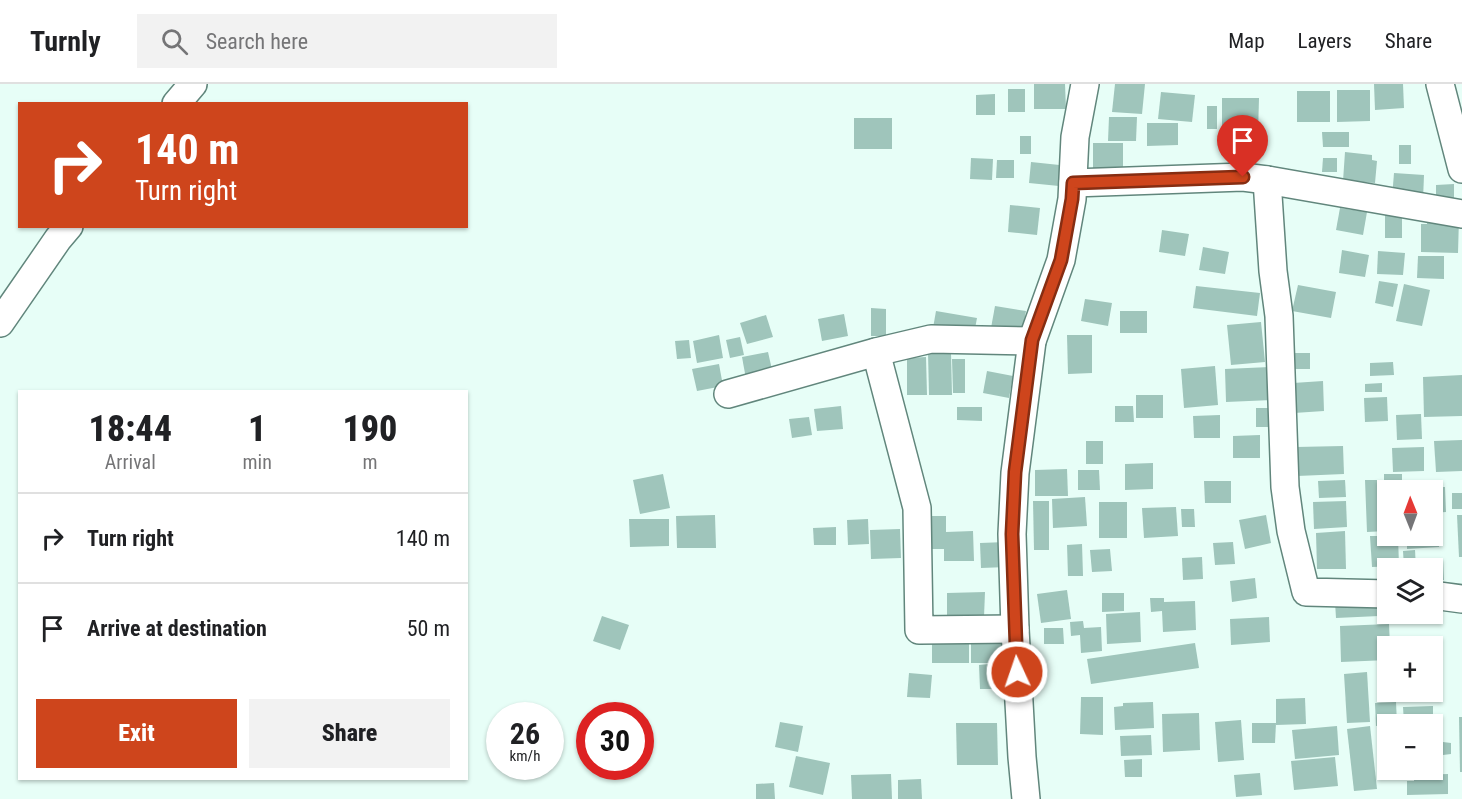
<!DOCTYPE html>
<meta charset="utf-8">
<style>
body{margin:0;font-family:"Roboto Condensed",sans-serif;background:#f2f2f2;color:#202124;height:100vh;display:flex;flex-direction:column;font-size:22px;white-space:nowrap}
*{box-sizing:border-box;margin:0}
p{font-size:20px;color:#757577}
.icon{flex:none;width:33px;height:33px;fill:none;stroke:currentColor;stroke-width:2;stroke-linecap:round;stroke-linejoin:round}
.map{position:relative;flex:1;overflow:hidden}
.drawer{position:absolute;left:18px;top:306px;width:450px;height:390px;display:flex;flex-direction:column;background:#fff;border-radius:0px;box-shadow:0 2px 4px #0004}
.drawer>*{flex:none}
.banner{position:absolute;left:18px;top:18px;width:450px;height:126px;border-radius:0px;box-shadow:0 2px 4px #0004;background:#ce451c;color:#fff;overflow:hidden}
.needle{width:39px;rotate:359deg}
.buttons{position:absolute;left:1377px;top:396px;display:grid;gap:12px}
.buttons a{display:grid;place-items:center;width:66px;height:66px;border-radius:0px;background:#fff;box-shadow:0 2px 4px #0004;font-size:30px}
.speed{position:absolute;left:486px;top:618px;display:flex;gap:12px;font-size:30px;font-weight:700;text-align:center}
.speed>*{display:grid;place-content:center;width:78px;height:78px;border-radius:50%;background:#fff;box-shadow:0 2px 4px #0004;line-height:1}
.speed small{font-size:15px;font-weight:400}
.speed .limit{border:9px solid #d22;background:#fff;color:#111}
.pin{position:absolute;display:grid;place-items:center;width:51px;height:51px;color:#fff;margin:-62px -26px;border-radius:50% 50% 50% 0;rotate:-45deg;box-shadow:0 0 6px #0007}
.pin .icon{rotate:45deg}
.me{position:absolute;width:66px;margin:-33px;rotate:357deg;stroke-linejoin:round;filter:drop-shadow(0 0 4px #0008)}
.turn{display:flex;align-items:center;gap:21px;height:126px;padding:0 18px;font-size:27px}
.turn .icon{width:78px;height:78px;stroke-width:2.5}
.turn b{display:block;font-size:42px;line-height:51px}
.eta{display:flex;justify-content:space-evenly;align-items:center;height:102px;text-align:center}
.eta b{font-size:36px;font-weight:800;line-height:42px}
.cta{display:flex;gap:12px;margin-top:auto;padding:12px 18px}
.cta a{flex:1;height:69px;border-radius:0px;background:#ce451c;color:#fff;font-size:24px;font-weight:800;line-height:69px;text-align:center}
.cta a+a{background:#f2f2f2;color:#202124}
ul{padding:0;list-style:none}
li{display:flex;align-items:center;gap:18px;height:90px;padding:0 18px;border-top:2px solid #e0e0e0}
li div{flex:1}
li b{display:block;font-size:22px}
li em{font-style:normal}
header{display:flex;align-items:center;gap:36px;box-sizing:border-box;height:84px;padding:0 30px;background:#fff;border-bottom:2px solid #e0e0e0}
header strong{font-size:28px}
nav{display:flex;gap:33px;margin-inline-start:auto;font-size:21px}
.search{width:420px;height:54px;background:#f2f2f2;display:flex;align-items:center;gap:15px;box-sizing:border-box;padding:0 21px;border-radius:0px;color:#757577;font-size:22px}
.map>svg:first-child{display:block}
.building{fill:#9fc5bb}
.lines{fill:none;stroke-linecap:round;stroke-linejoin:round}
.minor-casing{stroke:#61867c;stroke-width:30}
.minor{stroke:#fff;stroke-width:27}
.route-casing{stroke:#862d12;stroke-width:15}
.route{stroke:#ce451c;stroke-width:10}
</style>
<header>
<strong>Turnly</strong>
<div class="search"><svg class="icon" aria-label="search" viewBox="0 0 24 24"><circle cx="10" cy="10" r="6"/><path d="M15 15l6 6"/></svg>Search here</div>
<nav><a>Map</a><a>Layers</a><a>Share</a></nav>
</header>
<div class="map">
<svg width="1462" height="715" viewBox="0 0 1462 715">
<rect width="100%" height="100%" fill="#e7fef7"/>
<g class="building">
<polygon points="1034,0 1065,0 1066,25 1034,25"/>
<polygon points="1115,0 1145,0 1142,30 1112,28"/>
<polygon points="1374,0 1403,0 1404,24 1375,26"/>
<rect x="1008" y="5" width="17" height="23"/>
<polygon points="1337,6 1370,6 1370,37 1337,38"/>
<rect x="1297" y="7" width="33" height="31"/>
<polygon points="1161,8 1195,11 1192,38 1158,35"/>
<polygon points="995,10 995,31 976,31 976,11"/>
<polygon points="1222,14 1259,14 1258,50 1222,49"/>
<rect x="1207" y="22" width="10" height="23"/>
<polygon points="1109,33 1137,33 1136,57 1108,57"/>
<rect x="854" y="34" width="38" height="31"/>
<polygon points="1147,39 1178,39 1178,61 1147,62"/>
<polygon points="1322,48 1349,48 1349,63 1323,63"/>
<rect x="1020" y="52" width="11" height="18"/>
<rect x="1093" y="59" width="30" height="27"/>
<rect x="1399" y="61" width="12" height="19"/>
<polygon points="1345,68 1372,71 1372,76 1377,77 1375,99 1343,97"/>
<polygon points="971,74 993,75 992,96 970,95"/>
<polygon points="1323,74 1337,74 1337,88 1322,88"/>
<polygon points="997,76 1014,76 1014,94 996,94"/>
<polygon points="1031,78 1069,82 1067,101 1059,100 1059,102 1029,99"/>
<polygon points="1394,89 1424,91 1423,116 1392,114"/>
<polygon points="1454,100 1454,122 1436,122 1436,101"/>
<polygon points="1010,121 1040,124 1037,151 1008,148"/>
<polygon points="1340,124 1367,128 1363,151 1336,146"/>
<polygon points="1385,130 1402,131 1402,154 1385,154"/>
<polygon points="1427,134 1459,134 1458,169 1421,168 1421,140 1427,140"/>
<polygon points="1162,146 1189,150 1185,172 1159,168"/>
<polygon points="1203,163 1229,168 1225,190 1199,186"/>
<polygon points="1342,166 1369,171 1365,193 1339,189"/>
<polygon points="1378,167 1405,169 1403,191 1377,190"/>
<polygon points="1418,172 1444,172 1444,195 1417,194"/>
<polygon points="1379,197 1398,200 1393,223 1375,219"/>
<polygon points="1404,200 1430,206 1422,242 1396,237"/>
<polygon points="1298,201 1336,208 1331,234 1292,227"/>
<polygon points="1196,202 1260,209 1257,232 1193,224"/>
<polygon points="1085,215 1112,219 1108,242 1081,237"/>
<polygon points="995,222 1026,227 1022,249 991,244"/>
<polygon points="871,224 886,225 886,252 871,252"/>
<polygon points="936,227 977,234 974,250 933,244"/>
<rect x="1120" y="227" width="27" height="22"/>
<polygon points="844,230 848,252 822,257 818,235"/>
<polygon points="766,231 773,253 747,260 740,239"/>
<polygon points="1261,238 1265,278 1231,281 1227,241"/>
<polygon points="719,251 723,274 697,279 693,257"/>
<polygon points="1067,251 1092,251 1092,289 1068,290"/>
<polygon points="740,253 744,271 730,274 726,256"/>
<polygon points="689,256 691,274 677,275 675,257"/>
<polygon points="768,268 773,290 746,295 742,273"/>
<polygon points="928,268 951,268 952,311 929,311"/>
<rect x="1292" y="269" width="18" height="16"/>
<polygon points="926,273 927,311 907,311 907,274"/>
<polygon points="952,275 965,275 965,309 953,309"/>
<polygon points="1393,278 1394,291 1370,292 1370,279"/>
<polygon points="719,280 723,302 697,307 692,285"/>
<polygon points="1215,282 1218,321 1184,324 1181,285"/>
<polygon points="1270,283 1272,316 1226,318 1225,285"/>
<polygon points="987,287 1013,292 1009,314 983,309"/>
<polygon points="1462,291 1462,332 1424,333 1423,293"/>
<polygon points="1323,297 1324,327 1294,329 1293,299"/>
<polygon points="1382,299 1382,308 1365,308 1365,300"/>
<rect x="1136" y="311" width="27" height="23"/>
<polygon points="1387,313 1388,337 1365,338 1364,314"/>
<polygon points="841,322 843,345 817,347 814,325"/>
<polygon points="1115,322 1133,322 1134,338 1115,338"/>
<polygon points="957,323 982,323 982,337 957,336"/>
<rect x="1256" y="324" width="21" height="19"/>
<polygon points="1421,330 1422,355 1397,356 1396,331"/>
<polygon points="1220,331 1220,354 1194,354 1193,332"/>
<polygon points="809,333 812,351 792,354 789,335"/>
<polygon points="1260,351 1260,374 1233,374 1233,352"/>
<polygon points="1462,356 1462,387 1436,388 1434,357"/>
<rect x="1086" y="357" width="17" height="23"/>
<polygon points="1343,362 1344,390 1297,392 1296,363"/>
<polygon points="1424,363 1424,387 1393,388 1392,364"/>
<polygon points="1153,379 1153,405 1125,406 1125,380"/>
<polygon points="1067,385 1068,412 1035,412 1035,386"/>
<polygon points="1078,386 1099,386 1100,406 1078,406"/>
<polygon points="663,390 670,424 640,430 633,396"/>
<polygon points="1384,390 1402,390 1402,406 1388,406 1388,416 1386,416 1387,447 1367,448 1365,396 1384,396"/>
<polygon points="1345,396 1346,413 1319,414 1318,397"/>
<polygon points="1204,397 1231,397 1231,419 1205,419"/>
<polygon points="1445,403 1446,428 1432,429 1432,406 1405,406 1405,404"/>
<rect x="1452" y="409" width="10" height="16"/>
<polygon points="1085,413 1087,442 1053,444 1052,415"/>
<polygon points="1033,417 1049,417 1049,466 1034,466"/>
<polygon points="1346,417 1347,443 1314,445 1313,418"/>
<rect x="1099" y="418" width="28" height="36"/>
<polygon points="1176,423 1178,452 1144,454 1142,424"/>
<polygon points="1181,425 1194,425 1195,443 1182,443"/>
<polygon points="715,431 716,464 677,464 676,432"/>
<polygon points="1266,431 1271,459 1245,465 1239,436"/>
<polygon points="1457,431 1462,431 1462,473 1459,473"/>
<polygon points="930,432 946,432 946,448 973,447 974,477 944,477 944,465 930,465"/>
<polygon points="1432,433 1438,433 1439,463 1407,465 1407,452 1432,452"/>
<polygon points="629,435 669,435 669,462 630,463"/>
<polygon points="868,435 869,460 848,461 847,436"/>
<polygon points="836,443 836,461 814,461 813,444"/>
<polygon points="900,445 901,474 871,475 870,446"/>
<polygon points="1345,447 1346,485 1317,485 1316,449"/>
<polygon points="1370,452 1398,452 1399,482 1372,483"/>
<polygon points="1006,458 1007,483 981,484 980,459"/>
<polygon points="1233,458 1235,480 1215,481 1213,459"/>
<polygon points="1082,460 1083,492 1068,492 1067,461"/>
<polygon points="1110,465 1112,487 1092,488 1090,466"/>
<polygon points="1415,466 1416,484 1404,484 1403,467"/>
<polygon points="1202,473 1203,495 1183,496 1182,474"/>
<polygon points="1443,474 1444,496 1432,496 1432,484 1429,484 1429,475"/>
<polygon points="1255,494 1257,514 1232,518 1230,497"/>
<polygon points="1067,506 1071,535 1041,539 1037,510"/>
<polygon points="985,508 984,533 947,533 947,509"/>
<polygon points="1102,509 1124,509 1124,527 1102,528"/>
<polygon points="1150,514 1164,514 1164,518 1195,517 1196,546 1163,548 1162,527 1151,528"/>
<polygon points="1378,517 1379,532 1336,534 1335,518"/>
<polygon points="1140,528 1141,558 1107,560 1106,530"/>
<polygon points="602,532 629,541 620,566 593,557"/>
<polygon points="1269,533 1270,558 1231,561 1230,535"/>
<polygon points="1083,537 1084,544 1101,543 1102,567 1081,569 1080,551 1071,552 1070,538"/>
<polygon points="1389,540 1390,562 1388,562 1388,576 1341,578 1340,542"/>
<polygon points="1044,544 1063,544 1064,560 1044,560"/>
<rect x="932" y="554" width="37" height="25"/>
<polygon points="971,554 1008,554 1005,605 980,605 979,581 1000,579 971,579"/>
<polygon points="1195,559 1199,584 1091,600 1087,575"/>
<polygon points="1367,588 1370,638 1347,639 1344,590"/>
<polygon points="909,589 932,591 930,614 907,613"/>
<polygon points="1388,589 1388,606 1382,606 1382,590"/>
<polygon points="1081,613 1103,613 1103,651 1080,650"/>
<polygon points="1305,614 1306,640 1276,641 1276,615"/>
<polygon points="1153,618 1154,644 1115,646 1114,623 1123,622 1123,619"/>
<polygon points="1396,618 1397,640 1376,642 1375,619"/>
<polygon points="1433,622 1433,640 1404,640 1403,623"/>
<polygon points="1199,629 1200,666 1163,668 1162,630"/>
<polygon points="1459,633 1462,633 1462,688 1460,688"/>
<polygon points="1241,636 1244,676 1218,678 1215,638"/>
<polygon points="780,638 803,642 798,668 775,663"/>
<polygon points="956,639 997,639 998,681 957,681"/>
<polygon points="1252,639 1276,639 1275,659 1252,659"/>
<polygon points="1337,642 1339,671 1295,675 1292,646"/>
<polygon points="1370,642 1377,705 1354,707 1347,645"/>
<polygon points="1151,651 1152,671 1121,672 1120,652"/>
<polygon points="1443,658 1451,659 1451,670 1443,671"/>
<polygon points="796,672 830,679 823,711 789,703"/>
<polygon points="1335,673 1338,702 1294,706 1291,677"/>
<polygon points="1142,675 1142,693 1125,693 1124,676"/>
<polygon points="1260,689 1262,711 1236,713 1234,691"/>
<polygon points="891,690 892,715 852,715 851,691"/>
<polygon points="1448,690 1448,710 1407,711 1407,697 1414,697 1414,691"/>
<polygon points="921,695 922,715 898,715 898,696"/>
<polygon points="774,699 775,715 756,715 756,700"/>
</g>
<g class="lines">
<g class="minor-casing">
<g id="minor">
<polyline points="1440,0 1462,85"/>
<polyline points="176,20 193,0"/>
<polyline points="1267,96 1273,187 1279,232 1285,403 1291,447 1306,508 1388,510"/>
<polyline points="1073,99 1243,93 1267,96 1462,130"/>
<polyline points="0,239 58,155 69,142"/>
<polyline points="876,268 917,424 919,546 1015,545"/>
<polyline points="728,310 876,268 931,255 1032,257"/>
<polyline points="1432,511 1462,515"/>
<polyline points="1026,715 1022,673 1015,545 1012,450 1015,389 1032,257 1061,176 1072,115 1075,53 1085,0"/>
</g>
</g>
<use href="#minor" class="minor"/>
</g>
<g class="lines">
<g class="route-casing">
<polyline id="route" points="1017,588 1012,450 1015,388 1032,256 1061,176 1072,115 1073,99 1243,93"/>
</g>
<use href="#route" class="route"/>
</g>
</svg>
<div class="buttons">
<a><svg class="needle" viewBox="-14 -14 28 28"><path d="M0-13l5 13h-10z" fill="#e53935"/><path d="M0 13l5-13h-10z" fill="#757577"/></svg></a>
<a><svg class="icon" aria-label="layers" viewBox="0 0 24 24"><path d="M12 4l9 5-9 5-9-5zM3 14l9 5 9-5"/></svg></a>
<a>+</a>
<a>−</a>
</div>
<div class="speed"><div>26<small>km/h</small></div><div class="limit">30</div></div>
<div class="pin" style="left:1243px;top:93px;background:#d93025"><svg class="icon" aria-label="arrive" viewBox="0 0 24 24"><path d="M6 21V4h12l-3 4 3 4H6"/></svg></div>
<svg class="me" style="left:1017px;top:588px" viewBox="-20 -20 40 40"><circle r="17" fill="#ce451c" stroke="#fff" stroke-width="3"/><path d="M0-11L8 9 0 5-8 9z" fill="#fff"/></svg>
<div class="banner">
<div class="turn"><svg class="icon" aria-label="right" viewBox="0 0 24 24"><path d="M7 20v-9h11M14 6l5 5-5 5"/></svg><div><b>140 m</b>Turn right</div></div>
</div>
<section class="drawer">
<div class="eta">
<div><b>18:44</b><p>Arrival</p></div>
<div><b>1</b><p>min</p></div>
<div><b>190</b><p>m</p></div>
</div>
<ul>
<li><svg class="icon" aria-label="right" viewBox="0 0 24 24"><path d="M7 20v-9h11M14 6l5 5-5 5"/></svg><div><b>Turn right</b></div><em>140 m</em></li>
<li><svg class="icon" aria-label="arrive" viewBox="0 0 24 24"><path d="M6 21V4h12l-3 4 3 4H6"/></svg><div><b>Arrive at destination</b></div><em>50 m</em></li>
</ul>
<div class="cta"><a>Exit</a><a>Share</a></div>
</section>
</div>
